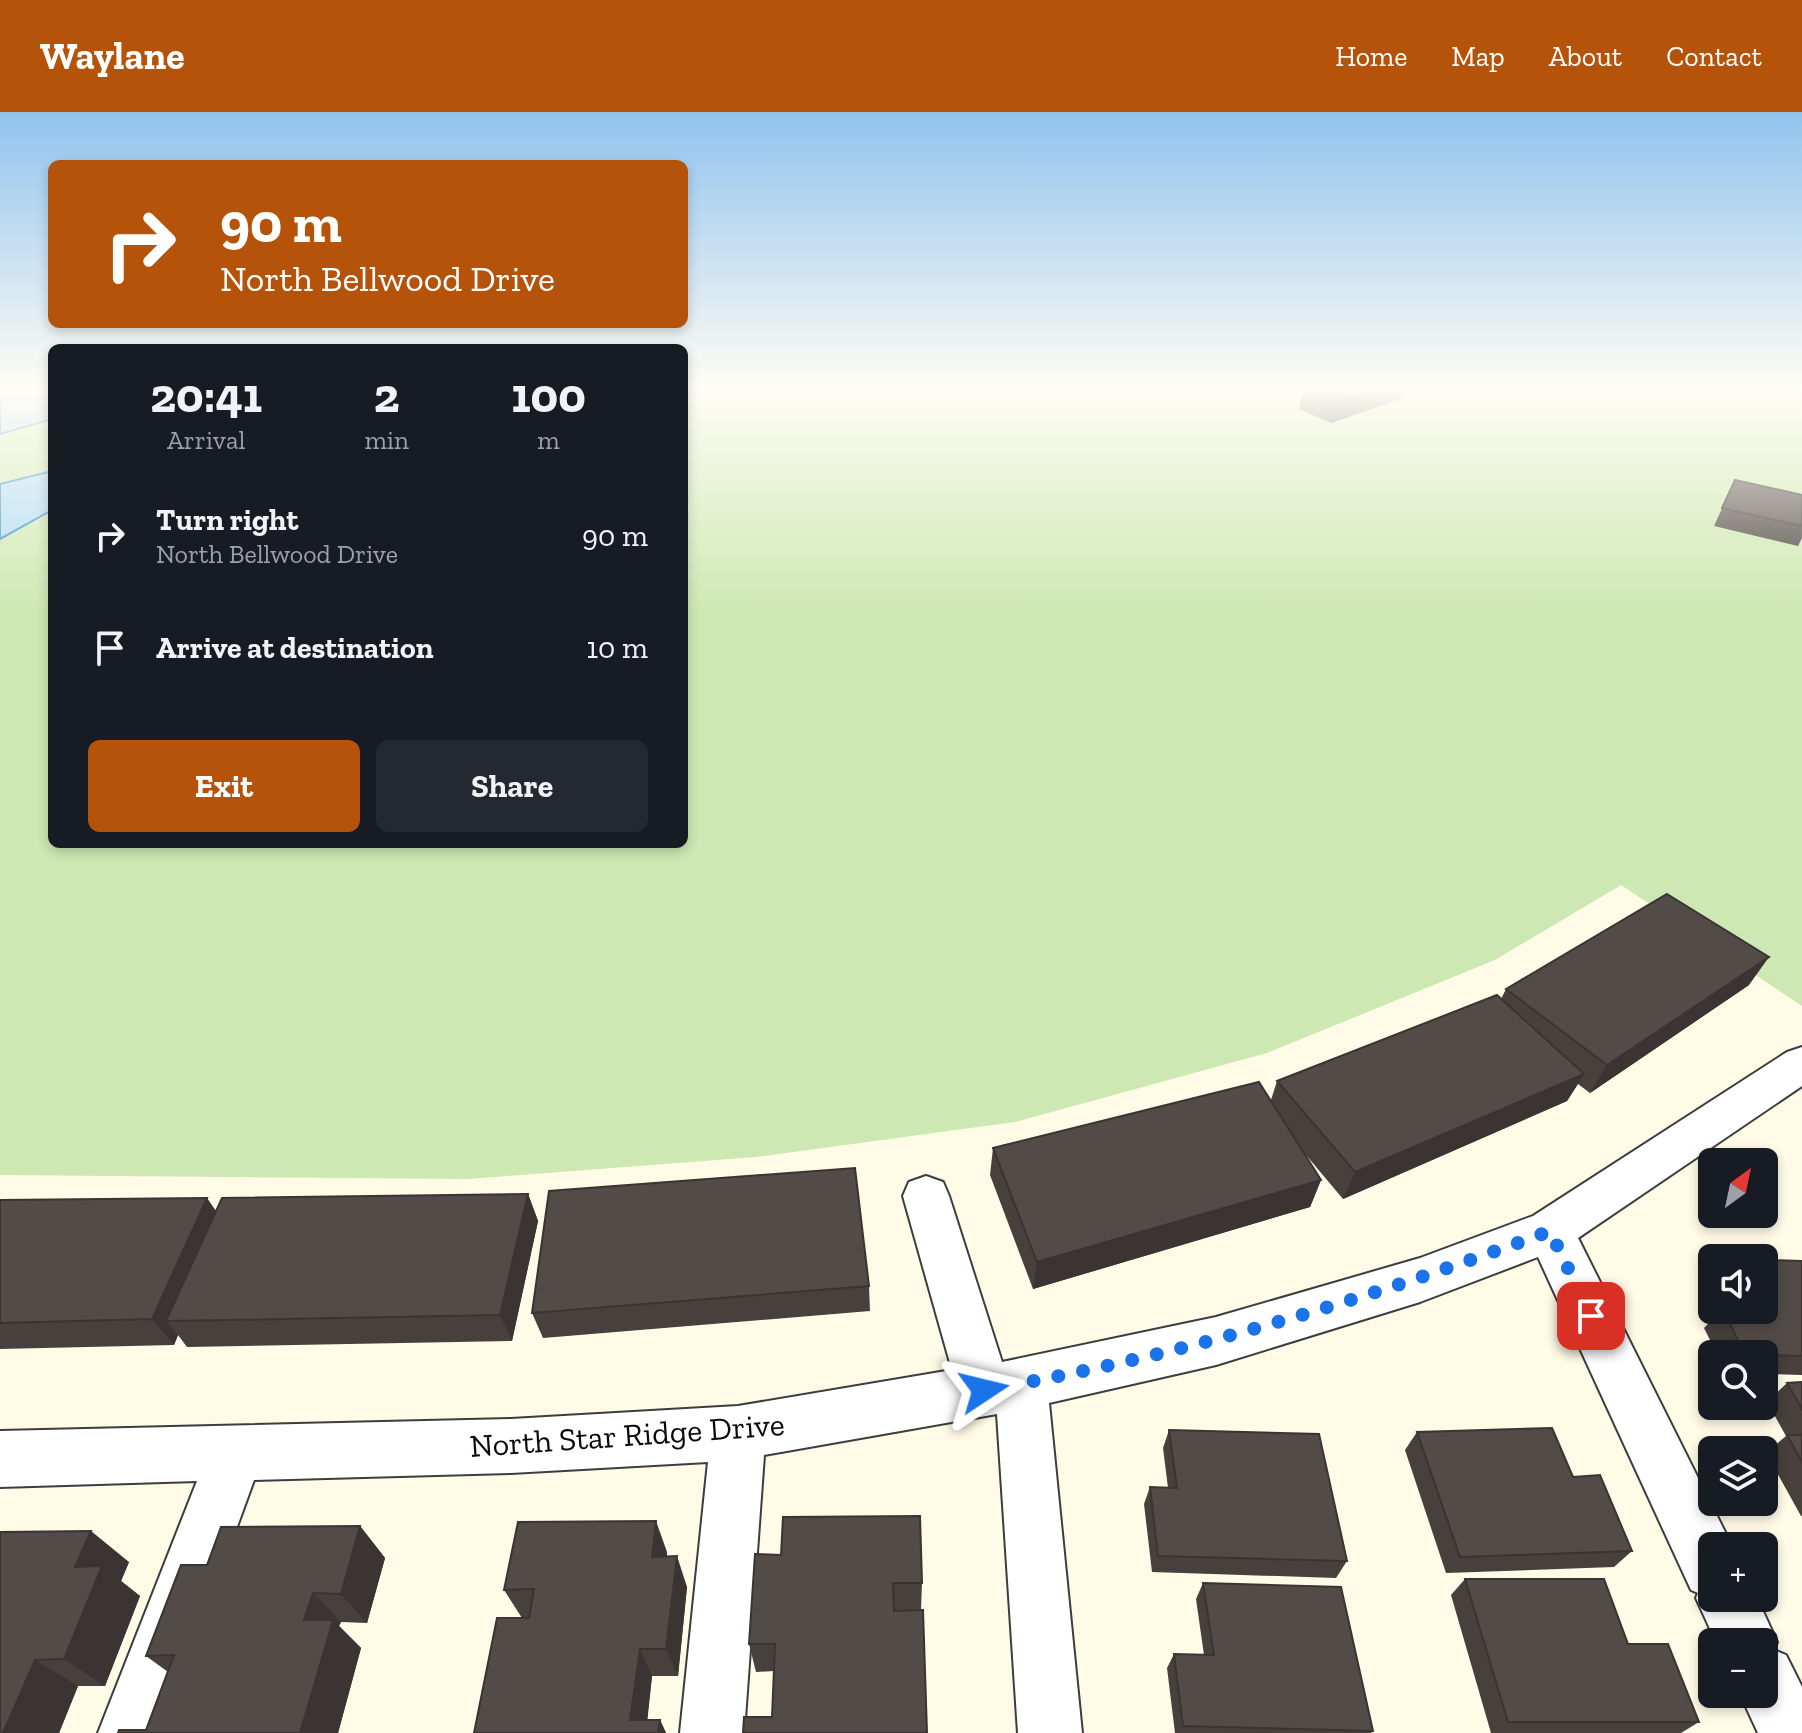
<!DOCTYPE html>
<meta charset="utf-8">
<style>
body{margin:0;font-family:"Zilla Slab",serif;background:#242831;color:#f1f3f6;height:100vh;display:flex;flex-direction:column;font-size:30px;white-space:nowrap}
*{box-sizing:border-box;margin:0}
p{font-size:26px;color:#9ea1a6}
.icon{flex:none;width:44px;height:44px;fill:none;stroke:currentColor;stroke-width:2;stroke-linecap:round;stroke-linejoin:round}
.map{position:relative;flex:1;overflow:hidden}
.details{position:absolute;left:48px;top:232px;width:640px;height:504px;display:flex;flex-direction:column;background:#171b24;border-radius:12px;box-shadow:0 4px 12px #0003}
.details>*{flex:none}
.hud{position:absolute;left:48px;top:48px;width:640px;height:168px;border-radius:12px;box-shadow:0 4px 12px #0003;background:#b45309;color:#fff;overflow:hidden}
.needle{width:52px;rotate:33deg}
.tools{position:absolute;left:1698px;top:1036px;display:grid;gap:16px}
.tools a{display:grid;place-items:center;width:80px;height:80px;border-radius:12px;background:#171b24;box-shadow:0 4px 12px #0003;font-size:40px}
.pin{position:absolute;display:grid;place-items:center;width:68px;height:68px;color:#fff;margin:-34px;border-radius:16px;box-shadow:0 4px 12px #0006}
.me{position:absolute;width:88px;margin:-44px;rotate:80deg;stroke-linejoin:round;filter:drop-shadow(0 0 6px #0008)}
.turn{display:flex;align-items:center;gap:28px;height:168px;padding:0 40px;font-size:36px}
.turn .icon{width:104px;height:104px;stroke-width:2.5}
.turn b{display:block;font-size:56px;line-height:68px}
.eta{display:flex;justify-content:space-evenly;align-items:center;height:136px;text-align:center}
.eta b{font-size:48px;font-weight:800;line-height:56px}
.primary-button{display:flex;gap:16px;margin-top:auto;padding:16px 40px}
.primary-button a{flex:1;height:92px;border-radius:12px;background:#b45309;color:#fff;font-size:32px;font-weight:800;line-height:92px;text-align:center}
.primary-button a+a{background:#242831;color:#f1f3f6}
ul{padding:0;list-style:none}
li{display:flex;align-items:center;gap:24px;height:112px;padding:0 40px}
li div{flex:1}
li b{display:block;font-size:30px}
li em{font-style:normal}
header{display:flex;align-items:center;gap:48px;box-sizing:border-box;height:112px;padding:0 40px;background:#b45309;color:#fff}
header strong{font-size:38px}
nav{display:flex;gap:44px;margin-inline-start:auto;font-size:28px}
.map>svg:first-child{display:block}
.green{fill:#cde8b2}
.water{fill:#acd9f6;stroke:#328dce;stroke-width:2}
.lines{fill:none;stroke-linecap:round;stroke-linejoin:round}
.minor-casing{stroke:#3d3d3d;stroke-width:4}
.minor{fill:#fff;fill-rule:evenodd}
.wall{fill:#47403d}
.shaded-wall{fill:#3a3432}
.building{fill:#534b47;stroke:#3a3432;stroke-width:2}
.route{stroke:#1a73e8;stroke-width:14;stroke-dasharray:0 25.2}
.labels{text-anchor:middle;stroke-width:8;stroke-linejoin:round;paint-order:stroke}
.near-street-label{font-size:32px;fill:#0a0a0a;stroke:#fff}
</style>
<header>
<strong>Waylane</strong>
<nav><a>Home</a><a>Map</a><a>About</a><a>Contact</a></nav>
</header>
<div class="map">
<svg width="1802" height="1621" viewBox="0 0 1802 1621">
<rect width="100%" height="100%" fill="#fffbe7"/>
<polygon class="green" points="0,276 52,276 52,732 684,732 684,276 1802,276 1802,894 1621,773 1495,848 1267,941 1015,1010 756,1045 469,1067 0,1063"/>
<g class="water">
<polygon points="0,276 52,276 52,307 0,322"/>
<polygon points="52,359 52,398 0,427 0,372"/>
</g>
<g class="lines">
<g class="minor-casing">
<polygon id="minor" points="1802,935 1802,974 1578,1126 1732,1434 1712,1434 1712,1486 1757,1486 1777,1530 1774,1538 1786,1543 1802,1575 1802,1621 1758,1621 1740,1582 1764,1582 1764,1530 1716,1530 1696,1486 1698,1481 1691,1478 1538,1145 1420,1190 1216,1253 1049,1291 1082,1621 1018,1621 997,1302 764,1343 744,1621 680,1621 708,1350 511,1361 254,1368 162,1621 98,1621 197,1369 0,1375 0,1319 511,1307 738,1294 952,1258 903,1084 909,1070 926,1064 943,1070 949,1084 1002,1250 1216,1205 1420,1146 1533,1104 1787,940"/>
</g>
<use href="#minor" class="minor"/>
</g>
<g class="wall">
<polygon points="1303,276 1402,286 1331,311 1299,297"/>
<polygon points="1735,368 1802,383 1802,426 1798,434 1714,414"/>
<polygon points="1749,873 1590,981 1578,972 1567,989 1343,1087 1301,1037 1321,1068 1310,1095 1033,1177 990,1063 993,1036 1271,988 1277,969 1501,887 1506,877"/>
<polygon points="528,1082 538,1109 512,1229 187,1235 178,1223 174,1233 0,1237 0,1088 216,1098"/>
<polygon points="1802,1149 1802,1263 1764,1262 1764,1242 1717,1242 1704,1216 1720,1199 1720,1198 1764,1198"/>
<polygon points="1712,1158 1712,1182 1705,1167"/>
<polygon points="869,1174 870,1199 543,1226 532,1201"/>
<polygon points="1802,1270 1802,1404 1801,1404 1766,1341 1786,1324 1767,1290 1787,1271"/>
<polygon points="1169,1318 1347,1449 1336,1466 1152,1460 1144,1392 1150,1375 1168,1376 1163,1336"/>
<polygon points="1417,1320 1573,1365 1632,1439 1614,1455 1446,1461 1405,1338"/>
<polygon points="360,1414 385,1446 367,1511 341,1510 339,1514 361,1536 338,1621 118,1621 146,1618 168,1560 146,1544 207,1453"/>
<polygon points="0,1420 129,1450 121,1469 140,1484 105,1574 78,1574 59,1621 0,1621"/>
<polygon points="667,1440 667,1444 687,1475 678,1564 652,1564 647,1608 660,1608 666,1621 474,1621 522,1506 504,1478"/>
<polygon points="755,1442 922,1471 921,1498 772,1605 774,1559 756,1560 749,1532"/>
<polygon points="1465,1467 1628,1532 1699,1610 1681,1621 1491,1621 1451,1483"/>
<polygon points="1203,1471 1373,1619 1371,1621 1175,1621 1167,1556 1174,1542 1204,1543 1196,1487"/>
</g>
<g class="shaded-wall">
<polygon points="1375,276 1405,276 1402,286 1331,311 1337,289"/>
<polygon points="1769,845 1749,873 1590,981 1607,953"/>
<polygon points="1584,962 1567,989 1343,1087 1355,1060"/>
<polygon points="1321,1068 1310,1095 1033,1177 1037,1150"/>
<polygon points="528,1082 538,1109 512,1229 500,1203"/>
<polygon points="207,1086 225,1112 166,1209 178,1223 174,1233 152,1207"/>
<polygon points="656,1409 667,1440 663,1475 652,1445"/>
<polygon points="360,1414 385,1446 367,1511 341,1482"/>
<polygon points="91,1419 129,1450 121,1469 140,1484 105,1574 64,1547 75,1455"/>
<polygon points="677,1444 687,1475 678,1564 666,1537"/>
<polygon points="313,1481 341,1510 339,1514 361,1536 338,1621 300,1621 304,1508"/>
<polygon points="640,1537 652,1564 646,1621 630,1608"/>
<polygon points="35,1548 78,1574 59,1621 3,1621"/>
<polygon points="660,1608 666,1621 658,1621"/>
</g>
<g class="building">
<polygon points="1305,276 1375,276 1337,289"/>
<polygon points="1735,368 1802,383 1802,414 1722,396"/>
<polygon points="1667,782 1769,845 1607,953 1506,877"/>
<polygon points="1497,883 1584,962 1355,1060 1277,969"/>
<polygon points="1259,970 1321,1068 1037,1150 993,1036"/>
<polygon points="855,1056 869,1174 532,1201 549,1079"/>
<polygon points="528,1082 500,1203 166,1209 222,1086"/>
<polygon points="207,1086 152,1207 0,1211 0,1088"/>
<polygon points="1764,1148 1802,1149 1802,1244 1745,1242 1723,1198 1764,1198"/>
<polygon points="1802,1270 1802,1297 1787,1271"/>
<polygon points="1552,1316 1573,1365 1600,1363 1632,1439 1460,1445 1417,1320"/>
<polygon points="1169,1318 1319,1322 1347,1449 1158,1444 1150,1375 1177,1376"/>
<polygon points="1787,1323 1802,1323 1802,1350"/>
<polygon points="920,1404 922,1471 893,1471 894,1499 923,1498 927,1621 743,1621 744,1605 772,1605 775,1532 749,1532 755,1442 781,1443 783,1405"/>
<polygon points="656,1409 652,1445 677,1444 666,1537 640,1537 630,1608 660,1608 658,1621 474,1621 497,1506 529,1506 534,1477 504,1478 518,1410"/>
<polygon points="360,1414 341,1482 313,1481 304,1508 333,1508 300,1621 118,1621 119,1618 146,1618 174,1543 146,1544 181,1453 207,1453 221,1415"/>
<polygon points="91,1419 75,1455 102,1454 64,1547 35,1548 3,1621 0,1621 0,1420"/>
<polygon points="1465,1467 1604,1467 1628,1532 1668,1532 1699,1610 1508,1610"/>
<polygon points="1203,1471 1341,1475 1373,1619 1183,1614 1174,1542 1214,1543"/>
</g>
<linearGradient id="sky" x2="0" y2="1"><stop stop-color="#90c3ee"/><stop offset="0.55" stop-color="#fffdf4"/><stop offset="1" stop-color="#fffdf4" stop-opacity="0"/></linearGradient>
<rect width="1802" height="503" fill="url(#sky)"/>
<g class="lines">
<path class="route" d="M984,1278C1178,1245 1366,1188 1550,1119L1591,1204"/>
</g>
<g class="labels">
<g class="near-street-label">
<text transform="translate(627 1323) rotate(-4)" y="11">North Star Ridge Drive</text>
</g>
</g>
</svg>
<div class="tools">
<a><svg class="needle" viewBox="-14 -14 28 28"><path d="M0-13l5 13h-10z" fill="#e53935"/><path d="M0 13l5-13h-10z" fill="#9ea1a6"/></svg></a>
<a><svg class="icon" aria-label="sound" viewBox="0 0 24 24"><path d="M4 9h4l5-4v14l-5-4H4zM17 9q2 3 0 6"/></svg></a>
<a><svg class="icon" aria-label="search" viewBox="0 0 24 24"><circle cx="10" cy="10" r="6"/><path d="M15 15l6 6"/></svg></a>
<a><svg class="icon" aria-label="layers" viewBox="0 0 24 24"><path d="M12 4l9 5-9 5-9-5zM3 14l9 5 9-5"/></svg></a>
<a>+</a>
<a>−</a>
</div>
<div class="pin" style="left:1591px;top:1204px;background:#d93025"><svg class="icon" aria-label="arrive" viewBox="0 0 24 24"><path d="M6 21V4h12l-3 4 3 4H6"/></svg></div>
<svg class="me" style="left:984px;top:1278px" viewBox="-20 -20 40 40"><path d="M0-17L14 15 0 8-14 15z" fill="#1a73e8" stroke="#fff" stroke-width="4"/></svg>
<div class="hud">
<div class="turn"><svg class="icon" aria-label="right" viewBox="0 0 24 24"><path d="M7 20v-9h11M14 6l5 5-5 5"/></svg><div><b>90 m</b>North Bellwood Drive</div></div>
</div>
<section class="details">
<div class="eta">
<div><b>20:41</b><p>Arrival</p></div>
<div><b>2</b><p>min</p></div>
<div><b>100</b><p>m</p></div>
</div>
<ul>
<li><svg class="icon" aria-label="right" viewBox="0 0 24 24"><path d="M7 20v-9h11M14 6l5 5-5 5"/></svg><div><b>Turn right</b><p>North Bellwood Drive</p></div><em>90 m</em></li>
<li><svg class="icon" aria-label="arrive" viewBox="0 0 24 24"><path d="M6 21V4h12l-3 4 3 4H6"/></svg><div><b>Arrive at destination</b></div><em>10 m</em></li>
</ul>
<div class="primary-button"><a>Exit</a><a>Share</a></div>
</section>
</div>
